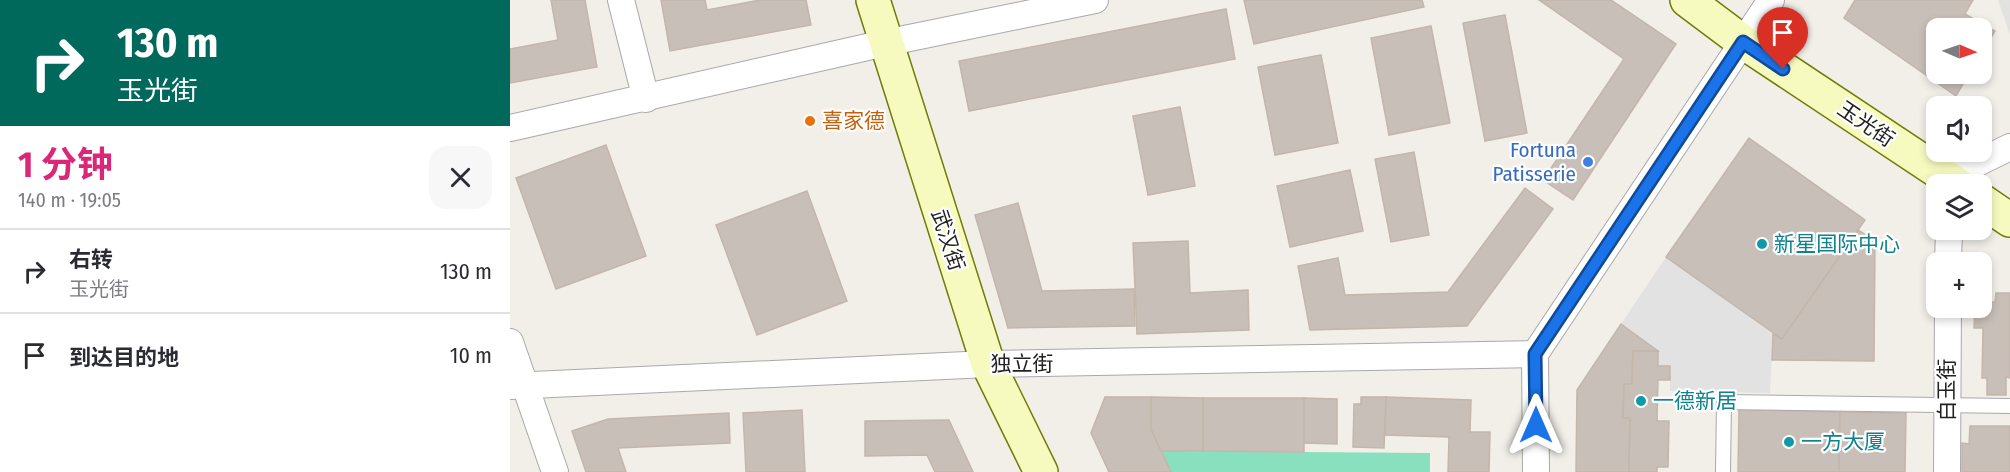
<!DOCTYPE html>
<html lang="zh">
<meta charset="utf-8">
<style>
body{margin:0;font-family:"Fira Sans Condensed","Noto Sans SC",sans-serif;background:#f7f7f7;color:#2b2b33;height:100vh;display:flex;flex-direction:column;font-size:22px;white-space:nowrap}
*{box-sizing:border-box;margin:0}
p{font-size:20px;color:#7c7c81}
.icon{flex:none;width:33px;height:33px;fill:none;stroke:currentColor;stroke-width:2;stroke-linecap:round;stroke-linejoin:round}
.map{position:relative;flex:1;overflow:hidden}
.panel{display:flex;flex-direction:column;background:#fff;width:510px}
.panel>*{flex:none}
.top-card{background:#00695c;color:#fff;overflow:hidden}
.needle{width:39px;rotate:92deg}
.tools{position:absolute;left:1416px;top:18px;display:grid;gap:12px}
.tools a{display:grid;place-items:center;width:66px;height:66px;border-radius:12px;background:#fff;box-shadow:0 3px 9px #0003;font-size:30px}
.pin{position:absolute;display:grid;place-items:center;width:51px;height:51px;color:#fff;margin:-62px -26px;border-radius:50% 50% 50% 0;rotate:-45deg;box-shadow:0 0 6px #0007}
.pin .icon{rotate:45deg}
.me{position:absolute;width:66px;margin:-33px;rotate:0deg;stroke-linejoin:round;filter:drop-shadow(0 0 4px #0008)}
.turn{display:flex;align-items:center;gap:21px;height:126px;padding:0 18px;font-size:27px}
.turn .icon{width:78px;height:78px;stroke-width:2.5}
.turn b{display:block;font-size:42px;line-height:51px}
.round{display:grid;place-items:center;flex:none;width:63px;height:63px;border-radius:18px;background:#f7f7f7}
.summary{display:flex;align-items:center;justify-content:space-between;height:102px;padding:0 18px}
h1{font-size:36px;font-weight:700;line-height:45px;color:#db2777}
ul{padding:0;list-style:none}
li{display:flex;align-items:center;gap:18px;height:84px;padding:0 18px;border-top:2px solid #e1e1e2}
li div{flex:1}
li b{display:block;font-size:22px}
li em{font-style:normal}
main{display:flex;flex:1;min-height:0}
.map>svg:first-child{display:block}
.pitch{fill:#88e0be}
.parking{fill:#e2e2e2}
.building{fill:#c7bfb8;stroke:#c4b6ab;stroke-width:1.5}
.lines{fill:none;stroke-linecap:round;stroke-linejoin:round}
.lane-casing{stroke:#a9a9a9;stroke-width:16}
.street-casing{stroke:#a9a9a9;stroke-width:28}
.secondary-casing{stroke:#707d05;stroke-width:36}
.lane{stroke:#fff;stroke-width:14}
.street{stroke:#fff;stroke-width:26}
.secondary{stroke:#f7fabf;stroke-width:33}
.route-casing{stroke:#114b97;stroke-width:15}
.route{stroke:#1a73e8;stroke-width:10}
.food-dot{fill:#e8710a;stroke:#fff;stroke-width:2}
.shop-dot{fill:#3f7fe0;stroke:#fff;stroke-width:2}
.culture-dot{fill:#0f9aa8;stroke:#fff;stroke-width:2}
.labels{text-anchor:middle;stroke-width:4.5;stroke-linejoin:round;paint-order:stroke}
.food-label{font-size:21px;fill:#c56008;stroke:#fff;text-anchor:start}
.street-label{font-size:21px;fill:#222;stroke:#fff}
.shop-label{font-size:21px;fill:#366cbe;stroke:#fff;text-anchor:end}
.culture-label{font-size:21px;fill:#0d838f;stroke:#fff;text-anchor:start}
</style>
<main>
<section class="panel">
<div class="top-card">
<div class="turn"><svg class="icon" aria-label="right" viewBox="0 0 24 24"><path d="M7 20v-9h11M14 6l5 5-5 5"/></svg><div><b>130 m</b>玉光街</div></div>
</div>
<div class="summary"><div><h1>1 分钟</h1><p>140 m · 19:05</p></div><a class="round"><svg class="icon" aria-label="close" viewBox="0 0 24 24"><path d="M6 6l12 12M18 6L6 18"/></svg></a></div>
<ul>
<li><svg class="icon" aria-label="right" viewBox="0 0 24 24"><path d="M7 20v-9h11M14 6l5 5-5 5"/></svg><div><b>右转</b><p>玉光街</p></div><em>130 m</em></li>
<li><svg class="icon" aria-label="arrive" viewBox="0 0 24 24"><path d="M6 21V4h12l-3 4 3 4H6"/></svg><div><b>到达目的地</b></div><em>10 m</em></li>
</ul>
</section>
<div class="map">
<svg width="1500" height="472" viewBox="0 0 1500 472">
<rect width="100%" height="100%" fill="#f2efe9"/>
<polygon class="pitch" points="651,451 920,453 920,472 661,472"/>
<g class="parking">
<polygon points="1488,0 1500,0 1500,35"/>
<polygon points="1156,257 1263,334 1260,393 1160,391 1160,367 1148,366 1148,351 1111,324"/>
</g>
<g class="building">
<polygon points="41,0 75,0 87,67 0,83 0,49 48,40"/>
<polygon points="151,0 195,0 197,10 250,0 296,0 301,25 160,51"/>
<polygon points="734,0 912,0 914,7 744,44"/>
<polygon points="1029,0 1101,0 1166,44 1063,200 1033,180 1114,59"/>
<polygon points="1345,0 1463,0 1455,14 1485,31 1472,53 1472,28 1426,28 1426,74 1459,74 1446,96 1334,18"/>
<polygon points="716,9 725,59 459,111 449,61"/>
<polygon points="995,15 1017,133 975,141 953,23"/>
<polygon points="921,26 940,123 879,135 861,38"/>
<polygon points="811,55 828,143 765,155 748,67"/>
<polygon points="670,107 685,186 638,195 623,116"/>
<polygon points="1239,138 1355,220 1272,339 1156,257"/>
<polygon points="96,145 136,256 46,289 6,178"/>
<polygon points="904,152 919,235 881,242 865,159"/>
<polygon points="840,170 853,231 780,247 767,186"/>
<polygon points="1015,188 1043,209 957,326 800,330 788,266 828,258 835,295 938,292"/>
<polygon points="297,191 337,301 247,335 206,225"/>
<polygon points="508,203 532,291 624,289 625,326 498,328 465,215"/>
<polygon points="1348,230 1365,241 1364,361 1262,360 1263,334 1272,339"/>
<polygon points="678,241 680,293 738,290 739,330 627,334 623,243"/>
<polygon points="1486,293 1500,293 1500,378 1496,377 1496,395 1477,395 1477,378 1472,378 1473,328 1464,328 1465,308 1472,308 1472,302 1485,302"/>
<polygon points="1111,324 1148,351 1123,351 1122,384 1114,384 1113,418 1120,418 1119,472 1066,472 1067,390"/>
<polygon points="1123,351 1148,351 1148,366 1160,366 1160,380 1148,380 1147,421 1159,421 1158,467 1147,467 1147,472 1119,472 1120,418 1113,418 1114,384 1122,384"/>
<polygon points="595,397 641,397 641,429 661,472 599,472 581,433"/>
<polygon points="641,397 693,398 693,451 651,451 641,429"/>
<polygon points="851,397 876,397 874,448 843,447 844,404 851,404"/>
<polygon points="876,397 961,400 960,432 980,432 979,472 938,472 939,437 875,435"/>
<polygon points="693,398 794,398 794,452 693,451"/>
<polygon points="794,398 827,399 827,444 794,443"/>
<polygon points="1229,409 1330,412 1329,472 1228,472"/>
<polygon points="292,410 295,472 236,472 233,413"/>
<polygon points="1330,412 1396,413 1395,472 1329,472"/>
<polygon points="219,413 220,443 108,448 116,472 76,472 62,431 98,419"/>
<polygon points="439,420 463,472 425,472 417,455 355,456 355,421"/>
<polygon points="1460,426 1500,426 1500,472 1452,472 1452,443 1459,444"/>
</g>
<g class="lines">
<g class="lane-casing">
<polyline id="lane" points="1213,472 1214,402 1500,406"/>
</g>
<g class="street-casing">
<g id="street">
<polyline points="111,0 136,99"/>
<polyline points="0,128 375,43 585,0"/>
<polyline points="1438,184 1437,178 1500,147"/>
<polyline points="1438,262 1439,230"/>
<polyline points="0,342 45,472"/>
<polyline points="0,386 478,364 1025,354"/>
<polyline points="1026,472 1025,354 1261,0"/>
<polyline points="1437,472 1438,308"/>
</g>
</g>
<g class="secondary-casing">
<g id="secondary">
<polyline points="363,0 478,364 531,472"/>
<polyline points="1177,0 1233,42 1447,184"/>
<polyline points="1472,201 1500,220"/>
</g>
</g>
<use href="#lane" class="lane"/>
<use href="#street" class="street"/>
<use href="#secondary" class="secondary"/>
</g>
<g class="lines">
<g class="route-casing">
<polyline id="route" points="1026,425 1025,354 1233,42 1273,69"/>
</g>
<use href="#route" class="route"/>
</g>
<circle class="food-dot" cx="300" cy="121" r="6"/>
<circle class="shop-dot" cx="1078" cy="162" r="6"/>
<g class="culture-dot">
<circle cx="1252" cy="244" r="6"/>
<circle cx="1131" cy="401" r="6"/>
<circle cx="1279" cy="442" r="6"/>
</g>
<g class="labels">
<g class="food-label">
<text x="312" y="128">喜家德</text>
</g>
<g class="street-label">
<text transform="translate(1356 124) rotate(34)" y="7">玉光街</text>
<text transform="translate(438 240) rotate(72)" y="7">武汉街</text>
<text x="512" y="371">独立街</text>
<text transform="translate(1437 390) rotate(-90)" y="7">白玉街</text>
</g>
<g class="shop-label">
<text x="1066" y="157">Fortuna<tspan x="1066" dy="24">Patisserie</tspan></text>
</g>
<g class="culture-label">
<text x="1264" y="251">新星国际中心</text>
<text x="1143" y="408">一德新居</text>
<text x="1291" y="449">一方大厦</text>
</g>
</g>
</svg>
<div class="tools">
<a><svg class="needle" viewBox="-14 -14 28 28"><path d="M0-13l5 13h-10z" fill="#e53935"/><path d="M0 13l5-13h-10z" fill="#7c7c81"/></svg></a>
<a><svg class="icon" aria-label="sound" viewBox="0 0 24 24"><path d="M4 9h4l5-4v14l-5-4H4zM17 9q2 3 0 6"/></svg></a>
<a><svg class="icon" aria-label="layers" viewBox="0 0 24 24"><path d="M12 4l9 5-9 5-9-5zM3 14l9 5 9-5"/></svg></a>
<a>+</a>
</div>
<div class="pin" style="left:1273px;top:69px;background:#d93025"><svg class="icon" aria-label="arrive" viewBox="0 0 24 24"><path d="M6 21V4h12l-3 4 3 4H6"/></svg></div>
<svg class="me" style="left:1026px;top:425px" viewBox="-20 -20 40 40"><path d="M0-17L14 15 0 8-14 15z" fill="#1a73e8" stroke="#fff" stroke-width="4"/></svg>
</div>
</main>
